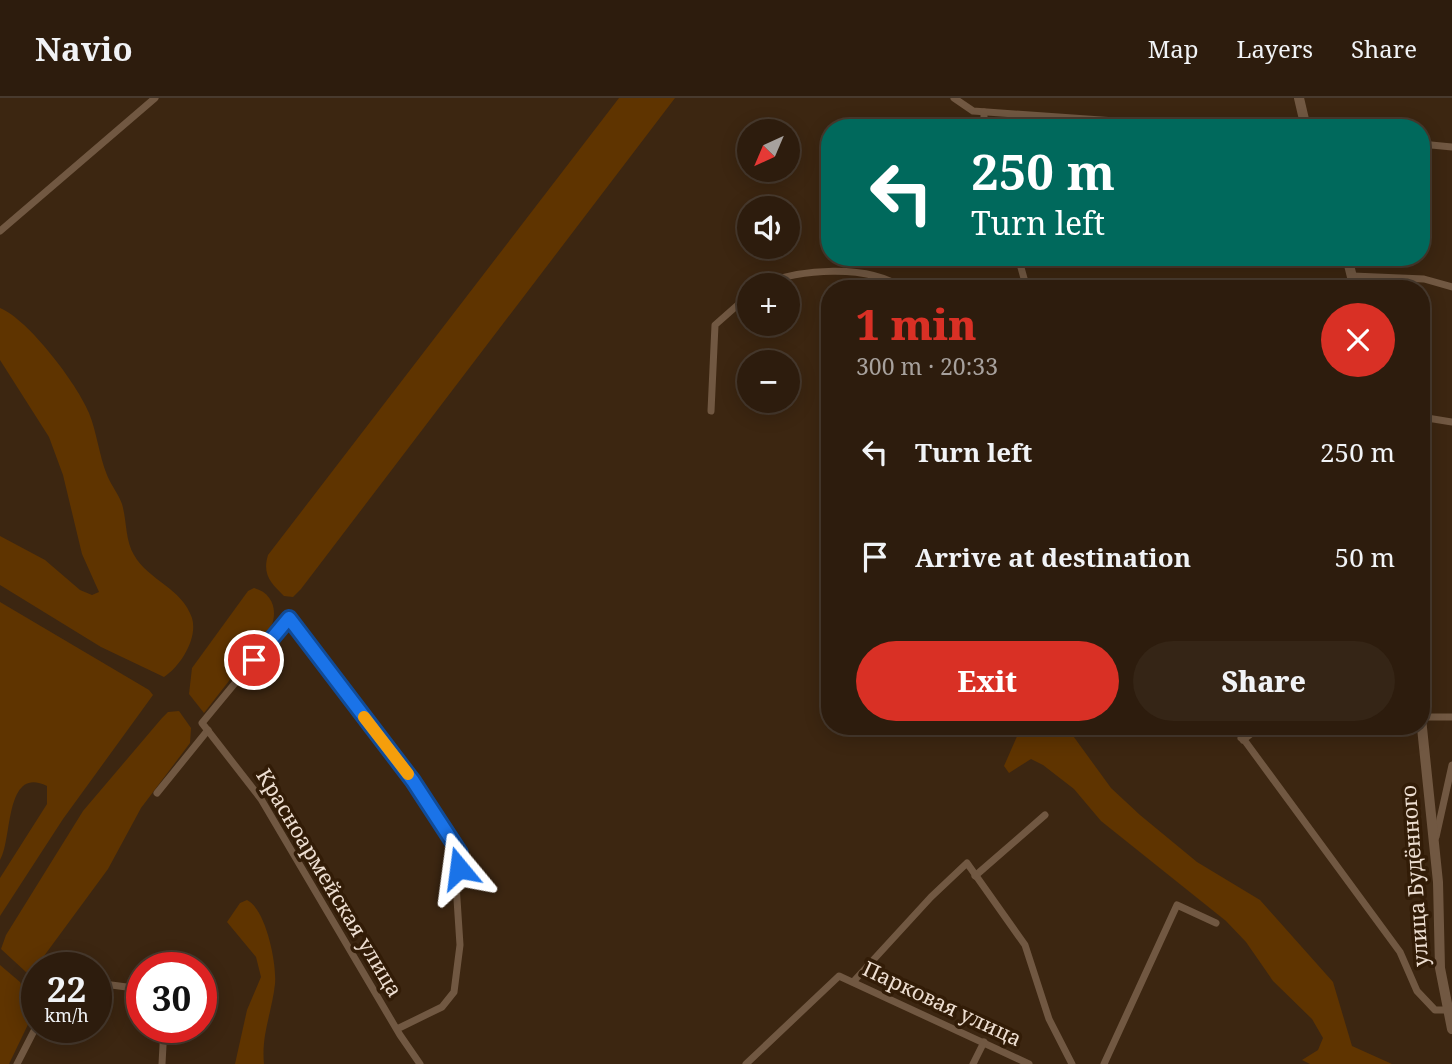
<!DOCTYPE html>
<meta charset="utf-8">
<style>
body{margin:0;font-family:"Noto Serif",serif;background:#352516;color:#f1f3f6;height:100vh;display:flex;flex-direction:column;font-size:26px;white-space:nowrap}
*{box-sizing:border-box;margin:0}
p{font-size:23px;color:#a7a19d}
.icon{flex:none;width:38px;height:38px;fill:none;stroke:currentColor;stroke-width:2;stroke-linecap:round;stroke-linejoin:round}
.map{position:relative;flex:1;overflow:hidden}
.details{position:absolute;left:821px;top:182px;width:609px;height:455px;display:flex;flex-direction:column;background:#2d1c0d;border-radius:28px;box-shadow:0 4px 18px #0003,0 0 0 2px #483a2e}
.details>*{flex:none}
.guide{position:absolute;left:821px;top:21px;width:609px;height:147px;border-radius:28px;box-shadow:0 4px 18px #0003,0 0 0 2px #483a2e;background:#00695c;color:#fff;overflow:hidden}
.needle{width:46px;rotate:224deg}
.controls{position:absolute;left:737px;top:21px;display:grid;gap:14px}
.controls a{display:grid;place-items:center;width:63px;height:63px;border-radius:50%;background:#2d1c0d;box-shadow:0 4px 18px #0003,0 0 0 2px #483a2e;font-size:35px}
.speed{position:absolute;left:21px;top:854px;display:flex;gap:14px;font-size:35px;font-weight:700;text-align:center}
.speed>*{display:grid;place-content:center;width:91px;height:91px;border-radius:50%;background:#2d1c0d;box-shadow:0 4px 18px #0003,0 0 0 2px #483a2e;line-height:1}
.speed small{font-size:18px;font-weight:400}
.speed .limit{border:10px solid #d22;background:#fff;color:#111}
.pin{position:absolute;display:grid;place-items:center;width:60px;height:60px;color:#fff;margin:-30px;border:4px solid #fff;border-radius:50%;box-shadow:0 2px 7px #0007}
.me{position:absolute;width:77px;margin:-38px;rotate:344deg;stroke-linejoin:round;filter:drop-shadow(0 0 5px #0008)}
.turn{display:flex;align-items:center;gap:24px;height:147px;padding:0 35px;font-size:32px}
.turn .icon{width:91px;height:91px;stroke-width:2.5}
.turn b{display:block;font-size:49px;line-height:60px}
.round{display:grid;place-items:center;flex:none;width:74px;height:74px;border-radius:37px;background:#352516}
.headline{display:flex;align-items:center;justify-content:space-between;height:119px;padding:0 35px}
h1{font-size:42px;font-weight:800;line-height:52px;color:#d93025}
.button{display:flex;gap:14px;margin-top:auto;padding:14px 35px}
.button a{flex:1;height:80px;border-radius:42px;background:#d93025;color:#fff;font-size:28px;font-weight:800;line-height:80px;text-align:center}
.button a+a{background:#352516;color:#f1f3f6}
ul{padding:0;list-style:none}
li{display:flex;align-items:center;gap:21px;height:105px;padding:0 35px}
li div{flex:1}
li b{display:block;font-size:26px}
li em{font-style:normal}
header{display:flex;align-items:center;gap:42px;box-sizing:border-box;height:98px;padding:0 35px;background:#2d1c0d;border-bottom:2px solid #483a2e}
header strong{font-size:33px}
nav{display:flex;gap:38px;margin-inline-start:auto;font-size:24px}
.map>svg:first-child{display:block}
.green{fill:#5f3400}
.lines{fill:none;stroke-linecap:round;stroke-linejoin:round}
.minor{stroke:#715842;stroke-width:7}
.secondary{stroke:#715842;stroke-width:10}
.route-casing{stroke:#114b97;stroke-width:18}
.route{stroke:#1a73e8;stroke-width:12}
.slow{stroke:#f59e0b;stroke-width:12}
.labels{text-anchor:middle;stroke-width:7;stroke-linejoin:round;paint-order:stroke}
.street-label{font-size:21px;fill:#edded1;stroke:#321c07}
</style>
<header>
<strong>Navio</strong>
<nav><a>Map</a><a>Layers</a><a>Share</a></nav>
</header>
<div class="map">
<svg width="1452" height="966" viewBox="0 0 1452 966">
<rect width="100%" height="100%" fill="#3c2611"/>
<g class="green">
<path d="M619,0H675L301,491L293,499L284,498C271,485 262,477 268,457Z"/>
<path d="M0,210C28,221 78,287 89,315C97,335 99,357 107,377C111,387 118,395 122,406C127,423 125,442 134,457C149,483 182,490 192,520C198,540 181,568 164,579L101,549L0,487V438L45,462L80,492L92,497L99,494L82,456L63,377L49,339L0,262Z"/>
<path d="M254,490C273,495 278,513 271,529L204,615L189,596L192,570L248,493Z"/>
<path d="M0,504L149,592L153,597L63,721L0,818V780L47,706V688C4,667 13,742 0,762Z"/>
<polygon points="179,613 191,630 190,645 141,710 108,771 33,873 26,874 1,851 6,837 83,713 162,620 168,614"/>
<polygon points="1010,628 1060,628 1071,635 1111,690 1140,717 1197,764 1260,802 1333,884 1352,948 1392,966 1310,966 1302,962 1318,952 1323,940 1312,921 1273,883 1246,844 1226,823 1101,723 1074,691 1043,667 1031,661 1009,675 1004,668 1018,636"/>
<path d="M247,802C266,811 277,866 275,886C272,914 261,937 264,966H235L247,912L261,879L256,859L227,824L240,805Z"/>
<polygon points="0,867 20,884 33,916 9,966 0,966"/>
</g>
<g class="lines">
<g class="minor">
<polyline points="954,0 973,13 1215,30"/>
<polyline points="984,30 984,14"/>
<polyline points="1421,46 1452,49"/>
<polyline points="0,133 155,0"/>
<polyline points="1018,159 1027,191"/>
<polyline points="1353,178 1424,181 1452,189"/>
<path d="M760,187C799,171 868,165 904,191"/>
<polyline points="711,313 715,227 749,197"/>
<polyline points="1421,319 1452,324"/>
<polyline points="1421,619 1452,619"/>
<polyline points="1234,628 1400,854 1417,893 1435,912 1447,912"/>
<polyline points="1241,640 1248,628"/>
<polyline points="1243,642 1261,628"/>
<polyline points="157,695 208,632"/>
<polyline points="1436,739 1452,667"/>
<polyline points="975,778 1045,717"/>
<polyline points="853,884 931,799 967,765 1025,847 1049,921 1072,966"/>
<polyline points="96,885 142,891"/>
<polyline points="397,931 442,909 454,894 460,847 456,786 460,755 412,681 289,520 202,625 261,701 400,937 420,966"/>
<polyline points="17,966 37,927"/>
<polyline points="162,966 164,929"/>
<polyline points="746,966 839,878 1029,966"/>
<polyline points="973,966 984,944"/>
<polyline points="1104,966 1177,807 1216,825"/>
</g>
<g class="secondary">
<polyline points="1299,0 1306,30"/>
<polyline points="1347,159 1355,191"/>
<polyline points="1421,620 1438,784 1440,870 1452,931"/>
</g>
</g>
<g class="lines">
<g class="route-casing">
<polyline id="route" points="254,562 289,520 413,683 460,755 459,770"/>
</g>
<use href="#route" class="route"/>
<polyline class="slow" points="364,619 408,676"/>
</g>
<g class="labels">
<g class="street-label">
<text transform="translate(1415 778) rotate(-94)" y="7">улица Будённого</text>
<text transform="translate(329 785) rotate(59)" y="7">Красноармейская улица</text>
<text transform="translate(942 906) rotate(25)" y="7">Парковая улица</text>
</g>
</g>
</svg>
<div class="controls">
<a><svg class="needle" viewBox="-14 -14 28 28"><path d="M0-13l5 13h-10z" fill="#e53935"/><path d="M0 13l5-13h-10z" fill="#a7a19d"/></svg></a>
<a><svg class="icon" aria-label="sound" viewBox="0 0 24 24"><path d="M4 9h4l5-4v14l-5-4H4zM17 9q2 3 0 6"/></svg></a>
<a>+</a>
<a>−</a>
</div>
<div class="speed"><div>22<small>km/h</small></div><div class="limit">30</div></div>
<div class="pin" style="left:254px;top:562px;background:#d93025"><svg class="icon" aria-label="arrive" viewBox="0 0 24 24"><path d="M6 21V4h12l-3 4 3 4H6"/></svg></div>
<svg class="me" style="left:459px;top:770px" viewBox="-20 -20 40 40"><path d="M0-17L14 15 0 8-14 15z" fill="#1a73e8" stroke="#fff" stroke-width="4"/></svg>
<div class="guide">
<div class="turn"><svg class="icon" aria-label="left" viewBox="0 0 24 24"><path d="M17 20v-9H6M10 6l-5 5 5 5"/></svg><div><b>250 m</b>Turn left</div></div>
</div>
<section class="details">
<div class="headline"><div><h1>1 min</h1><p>300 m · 20:33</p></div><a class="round" style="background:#d93025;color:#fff"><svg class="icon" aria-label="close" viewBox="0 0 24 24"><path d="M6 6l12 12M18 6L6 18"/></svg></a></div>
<ul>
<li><svg class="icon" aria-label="left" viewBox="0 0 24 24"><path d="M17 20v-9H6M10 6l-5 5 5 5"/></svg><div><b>Turn left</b></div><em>250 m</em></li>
<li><svg class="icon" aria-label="arrive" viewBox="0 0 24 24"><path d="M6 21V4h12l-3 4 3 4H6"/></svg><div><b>Arrive at destination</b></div><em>50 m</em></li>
</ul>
<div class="button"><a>Exit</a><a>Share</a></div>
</section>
</div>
